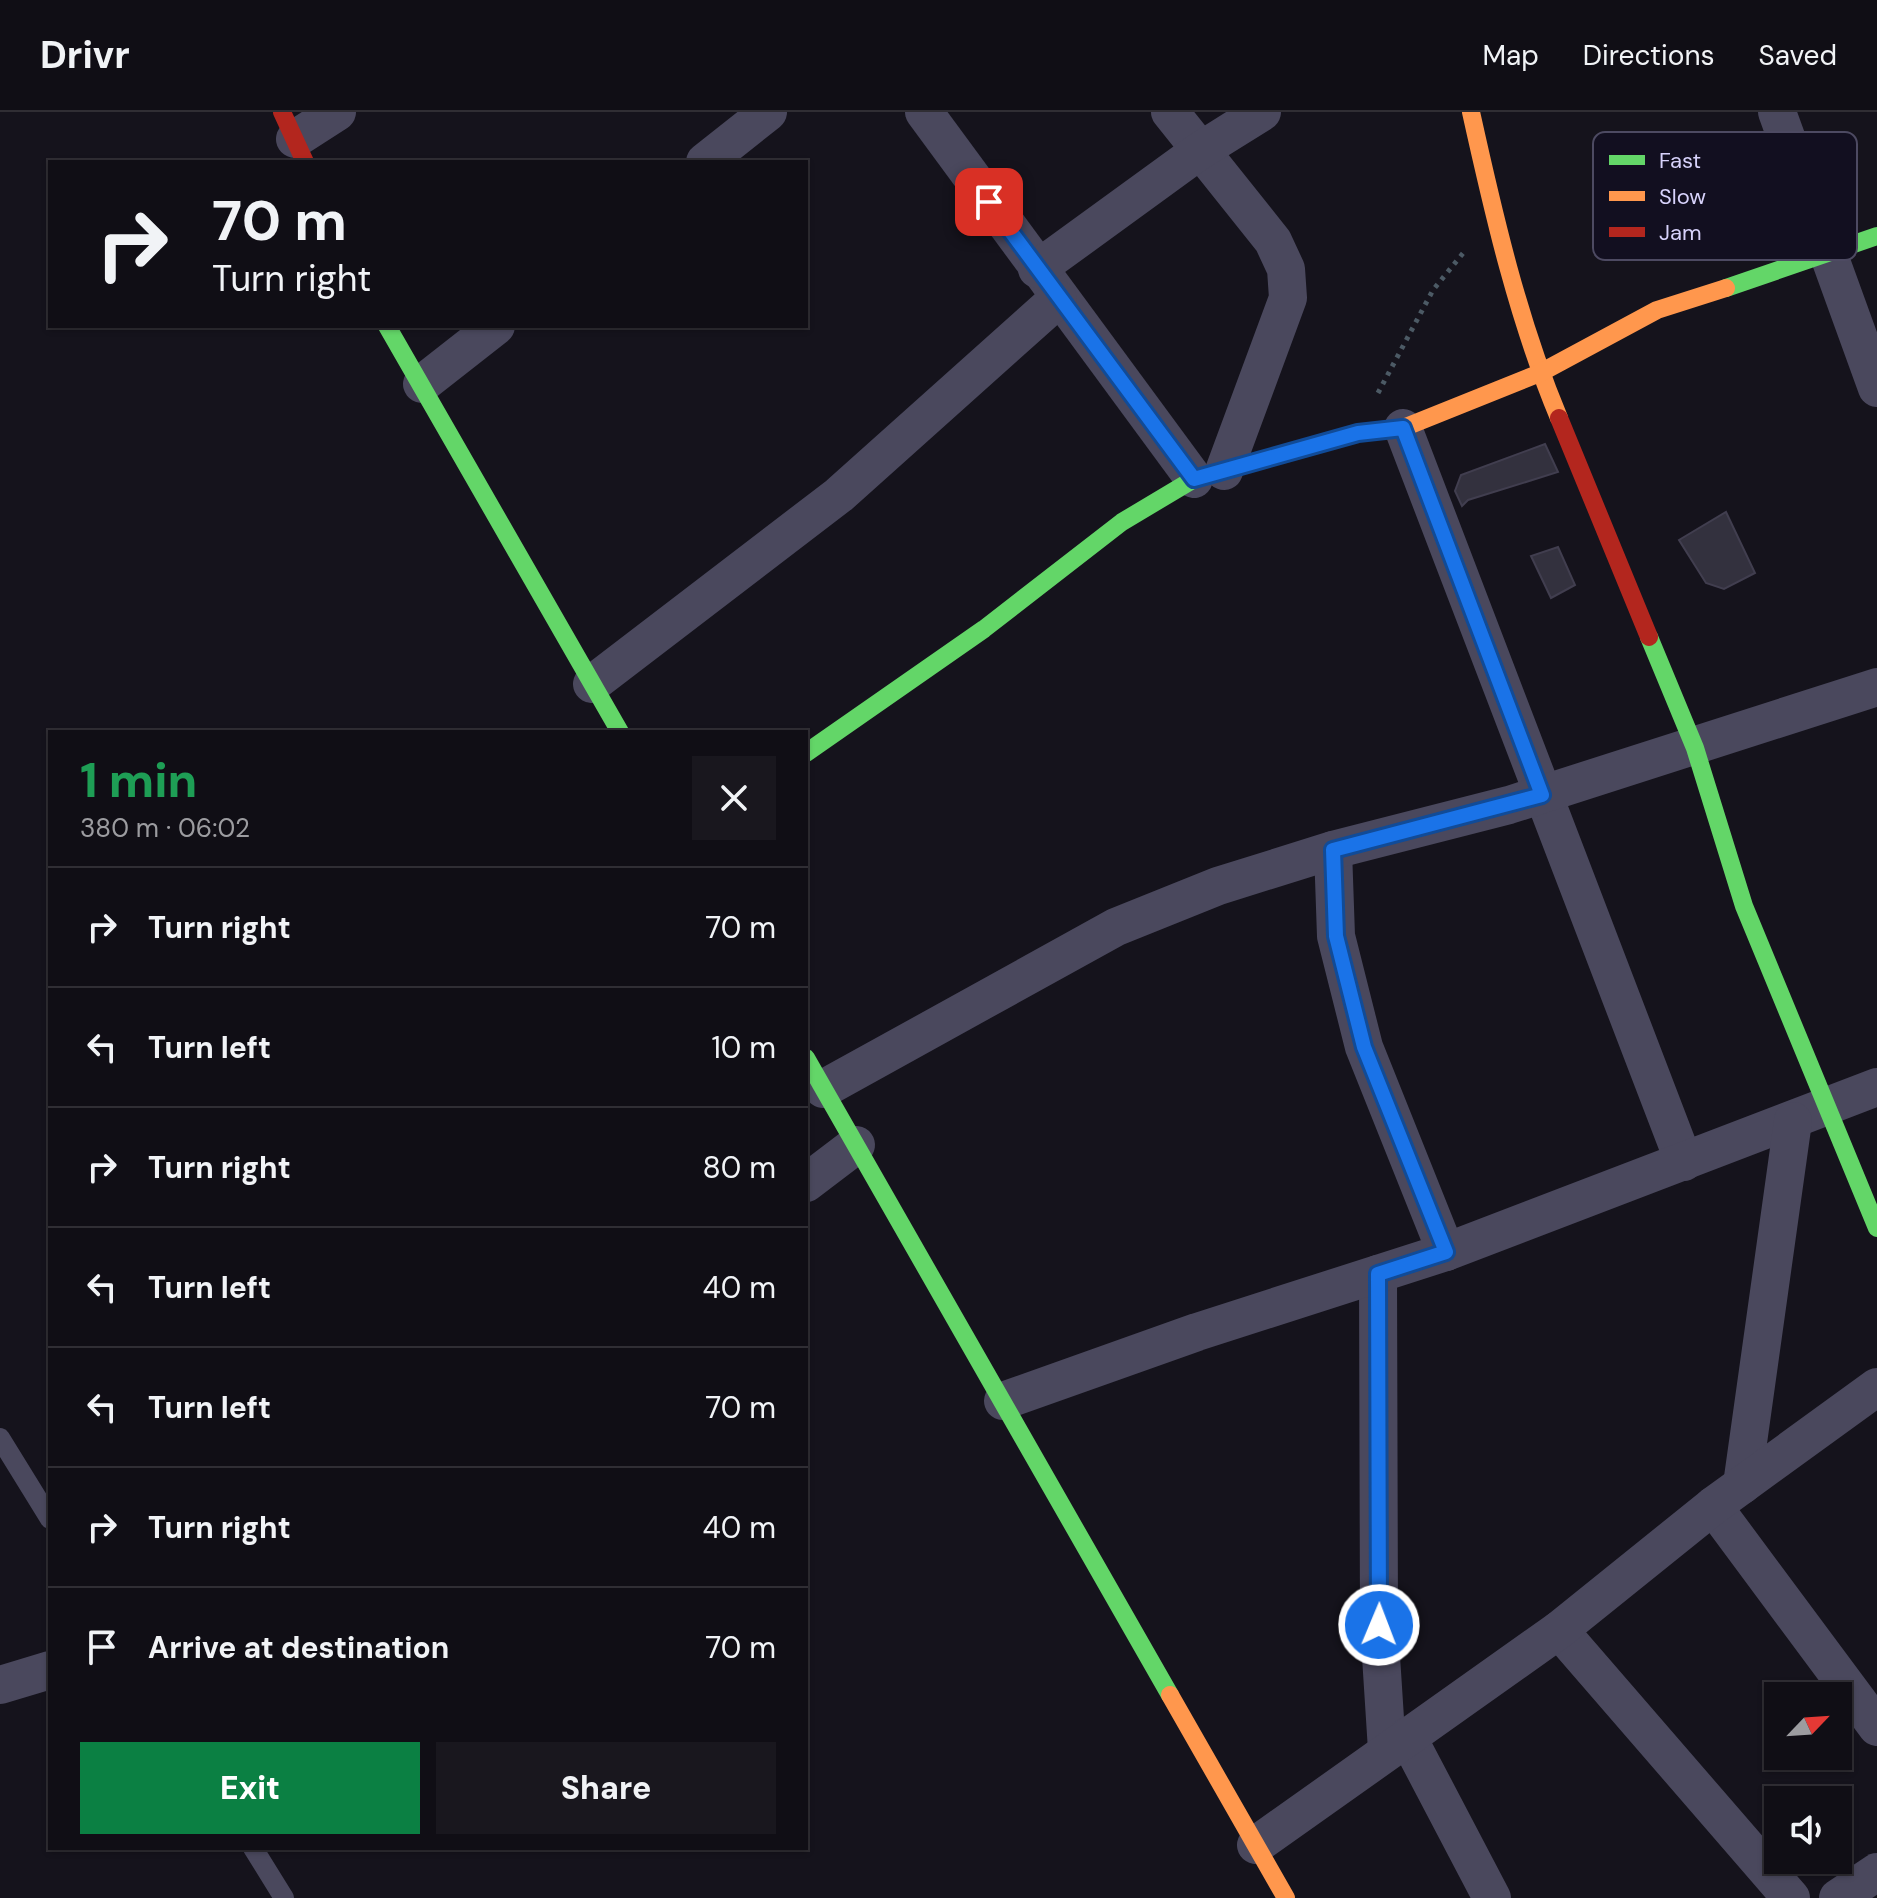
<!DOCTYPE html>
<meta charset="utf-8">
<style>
body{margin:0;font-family:"DM Sans",sans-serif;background:#19171e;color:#f1f3f6;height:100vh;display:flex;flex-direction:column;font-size:30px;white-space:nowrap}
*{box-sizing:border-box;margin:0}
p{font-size:26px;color:#9c9ca0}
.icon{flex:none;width:44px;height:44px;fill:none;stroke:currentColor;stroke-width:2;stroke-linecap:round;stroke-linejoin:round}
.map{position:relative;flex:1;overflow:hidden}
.sheet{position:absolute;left:48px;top:618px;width:760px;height:1120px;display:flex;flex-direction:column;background:#100e15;border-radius:0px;box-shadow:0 2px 6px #0004,0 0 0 2px #302e34}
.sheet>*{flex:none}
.hud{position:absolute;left:48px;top:48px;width:760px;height:168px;border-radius:0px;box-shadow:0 2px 6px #0004,0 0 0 2px #302e34;background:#100e15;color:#f1f3f6;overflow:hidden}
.needle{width:52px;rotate:65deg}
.fabs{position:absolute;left:1764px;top:1570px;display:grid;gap:16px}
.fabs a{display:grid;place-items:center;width:88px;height:88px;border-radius:0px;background:#100e15;box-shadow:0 2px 6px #0004,0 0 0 2px #302e34;font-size:40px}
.pin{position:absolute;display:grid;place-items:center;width:68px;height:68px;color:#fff;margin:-34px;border-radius:16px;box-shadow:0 4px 12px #0006}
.me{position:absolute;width:88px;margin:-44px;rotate:1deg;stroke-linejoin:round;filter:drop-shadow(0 0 6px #0008)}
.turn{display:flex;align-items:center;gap:28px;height:168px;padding:0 32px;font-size:36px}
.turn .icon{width:104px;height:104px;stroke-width:2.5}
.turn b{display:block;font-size:56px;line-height:68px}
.round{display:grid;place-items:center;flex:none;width:84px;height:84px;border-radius:0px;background:#19171e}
.summary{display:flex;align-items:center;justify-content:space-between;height:136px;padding:0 32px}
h1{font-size:48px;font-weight:800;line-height:60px;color:#1e9e55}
.button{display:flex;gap:16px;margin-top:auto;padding:16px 32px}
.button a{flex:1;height:92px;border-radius:0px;background:#0b8043;color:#fff;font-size:32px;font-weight:800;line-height:92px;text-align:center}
.button a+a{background:#19171e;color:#f1f3f6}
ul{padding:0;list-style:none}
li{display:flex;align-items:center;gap:24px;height:120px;padding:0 32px;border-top:2px solid #302e34}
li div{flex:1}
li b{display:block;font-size:30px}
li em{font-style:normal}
header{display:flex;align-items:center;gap:48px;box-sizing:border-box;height:112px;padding:0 40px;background:#100e15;border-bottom:2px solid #302e34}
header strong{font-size:38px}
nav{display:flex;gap:44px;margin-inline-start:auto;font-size:28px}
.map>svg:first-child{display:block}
.building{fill:#33313e;stroke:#413e4f;stroke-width:2}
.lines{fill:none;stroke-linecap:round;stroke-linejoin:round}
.path{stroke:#4c5a65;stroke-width:5;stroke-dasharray:4 6;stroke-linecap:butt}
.lane{stroke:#4a485d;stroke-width:20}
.street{stroke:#4a485d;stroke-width:38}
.fast{stroke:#63d668;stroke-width:18}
.slow{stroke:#ff974d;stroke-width:18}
.jam{stroke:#b3261e;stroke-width:18}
.route-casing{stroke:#114b97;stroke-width:20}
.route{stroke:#1a73e8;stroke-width:14}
.key{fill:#120f20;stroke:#4d4a62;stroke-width:2}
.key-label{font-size:22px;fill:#d7d2fb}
</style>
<header>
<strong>Drivr</strong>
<nav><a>Map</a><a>Directions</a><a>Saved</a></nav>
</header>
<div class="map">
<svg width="1877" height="1786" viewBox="0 0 1877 1786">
<rect width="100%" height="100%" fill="#15131c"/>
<g class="building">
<polygon points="1545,332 1558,360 1468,388 1462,394 1455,379 1461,363"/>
<polygon points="1726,400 1755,461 1724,477 1706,471 1679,428"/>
<polygon points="1558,435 1575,473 1551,486 1531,444"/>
</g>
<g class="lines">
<polyline class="path" points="1378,281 1433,178 1464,140"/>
<g class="lane">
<polyline points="0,1326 50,1407"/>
<polyline points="253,1736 284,1786"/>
</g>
<g class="street">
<polyline points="924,0 1194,367"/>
<polyline points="1170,0 1273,129 1286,157 1288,186 1224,359"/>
<polyline points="1777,0 1877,276"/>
<polyline points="295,27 337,0"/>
<polyline points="705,50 768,0"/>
<polyline points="1037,157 1198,40 1262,0"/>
<polyline points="422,272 496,214"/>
<polyline points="1403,316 1684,1050"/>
<polyline points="592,572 839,383 1058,187"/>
<polyline points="1333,738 1336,824 1364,935 1446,1140"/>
<polyline points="823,977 1116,815 1218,774 1333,738 1509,693 1877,575"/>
<polyline points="806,1071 856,1033"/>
<polyline points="1378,1162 1379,1513 1387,1638"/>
<polyline points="1003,1289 1197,1220 1446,1140 1877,975"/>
<polyline points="1742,1373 1793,1009"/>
<polyline points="1713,1394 1877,1615"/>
<polyline points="1559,1518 1791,1786"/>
<polyline points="0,1573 50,1558"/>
<polyline points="1407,1624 1492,1786"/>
<polyline points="1256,1733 1559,1518 1713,1394 1877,1275"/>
<polyline points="1838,1786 1877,1760"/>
</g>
<g class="fast">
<polyline points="1726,176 1877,124"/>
<polyline points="387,214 620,620"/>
<polyline points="1649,525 1695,636 1744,794 1877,1116"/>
<polyline points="806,641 984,517 1122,410 1194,367 1254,350"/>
<polyline points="806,946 1170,1583"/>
</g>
<g class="slow">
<path d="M1471,0C1494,104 1518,208 1559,306"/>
<polyline points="1254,350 1358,321 1403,316 1540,261 1657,198 1726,176"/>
<polyline points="1170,1583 1286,1786"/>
</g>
<g class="jam">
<polyline points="282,0 305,50"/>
<polyline points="1559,306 1649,525"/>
</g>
</g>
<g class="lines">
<g class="route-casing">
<polyline id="route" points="989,90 1194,367 1358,321 1403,316 1542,683 1333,738 1336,824 1364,935 1446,1140 1378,1162 1379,1513"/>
</g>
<use href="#route" class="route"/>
</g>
<rect x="1593" y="20" width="264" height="128" rx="12" class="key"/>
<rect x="1609" y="43" width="36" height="10" fill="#63d668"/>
<rect x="1609" y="79" width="36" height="10" fill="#ff974d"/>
<rect x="1609" y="115" width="36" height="10" fill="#b3261e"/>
<g class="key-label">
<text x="1659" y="56">Fast</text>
<text x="1659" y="92">Slow</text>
<text x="1659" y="128">Jam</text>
</g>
</svg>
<div class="fabs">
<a><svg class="needle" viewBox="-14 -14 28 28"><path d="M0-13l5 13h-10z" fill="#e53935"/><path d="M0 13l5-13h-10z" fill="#9c9ca0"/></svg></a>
<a><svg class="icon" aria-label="sound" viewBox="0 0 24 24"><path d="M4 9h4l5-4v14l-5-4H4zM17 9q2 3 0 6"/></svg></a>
</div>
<div class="pin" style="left:989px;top:90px;background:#d93025"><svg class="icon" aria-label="arrive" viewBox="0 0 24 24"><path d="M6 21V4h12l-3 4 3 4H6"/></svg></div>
<svg class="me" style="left:1379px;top:1513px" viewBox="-20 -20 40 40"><circle r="17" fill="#1a73e8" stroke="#fff" stroke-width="3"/><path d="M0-11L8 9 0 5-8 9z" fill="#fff"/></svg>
<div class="hud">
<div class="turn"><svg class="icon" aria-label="right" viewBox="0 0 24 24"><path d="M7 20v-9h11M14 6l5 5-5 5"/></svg><div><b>70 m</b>Turn right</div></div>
</div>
<section class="sheet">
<div class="summary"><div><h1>1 min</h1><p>380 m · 06:02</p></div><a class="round"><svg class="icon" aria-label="close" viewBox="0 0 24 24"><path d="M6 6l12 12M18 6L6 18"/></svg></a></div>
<ul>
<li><svg class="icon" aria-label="right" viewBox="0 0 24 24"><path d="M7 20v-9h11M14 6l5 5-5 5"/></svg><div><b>Turn right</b></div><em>70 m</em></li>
<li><svg class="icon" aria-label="left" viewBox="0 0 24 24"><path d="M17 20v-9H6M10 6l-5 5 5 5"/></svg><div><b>Turn left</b></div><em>10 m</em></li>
<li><svg class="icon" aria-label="right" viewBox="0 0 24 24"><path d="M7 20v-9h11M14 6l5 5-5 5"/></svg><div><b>Turn right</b></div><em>80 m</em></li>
<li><svg class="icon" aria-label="left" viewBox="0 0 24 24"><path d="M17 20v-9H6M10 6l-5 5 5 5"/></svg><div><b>Turn left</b></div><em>40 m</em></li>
<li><svg class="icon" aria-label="left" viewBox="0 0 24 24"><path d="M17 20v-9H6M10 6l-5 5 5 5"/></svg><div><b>Turn left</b></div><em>70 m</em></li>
<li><svg class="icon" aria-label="right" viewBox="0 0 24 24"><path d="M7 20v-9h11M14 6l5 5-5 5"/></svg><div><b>Turn right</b></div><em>40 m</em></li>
<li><svg class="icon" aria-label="arrive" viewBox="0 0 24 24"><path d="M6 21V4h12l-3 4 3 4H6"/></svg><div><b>Arrive at destination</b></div><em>70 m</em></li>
</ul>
<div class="button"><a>Exit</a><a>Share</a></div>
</section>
</div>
